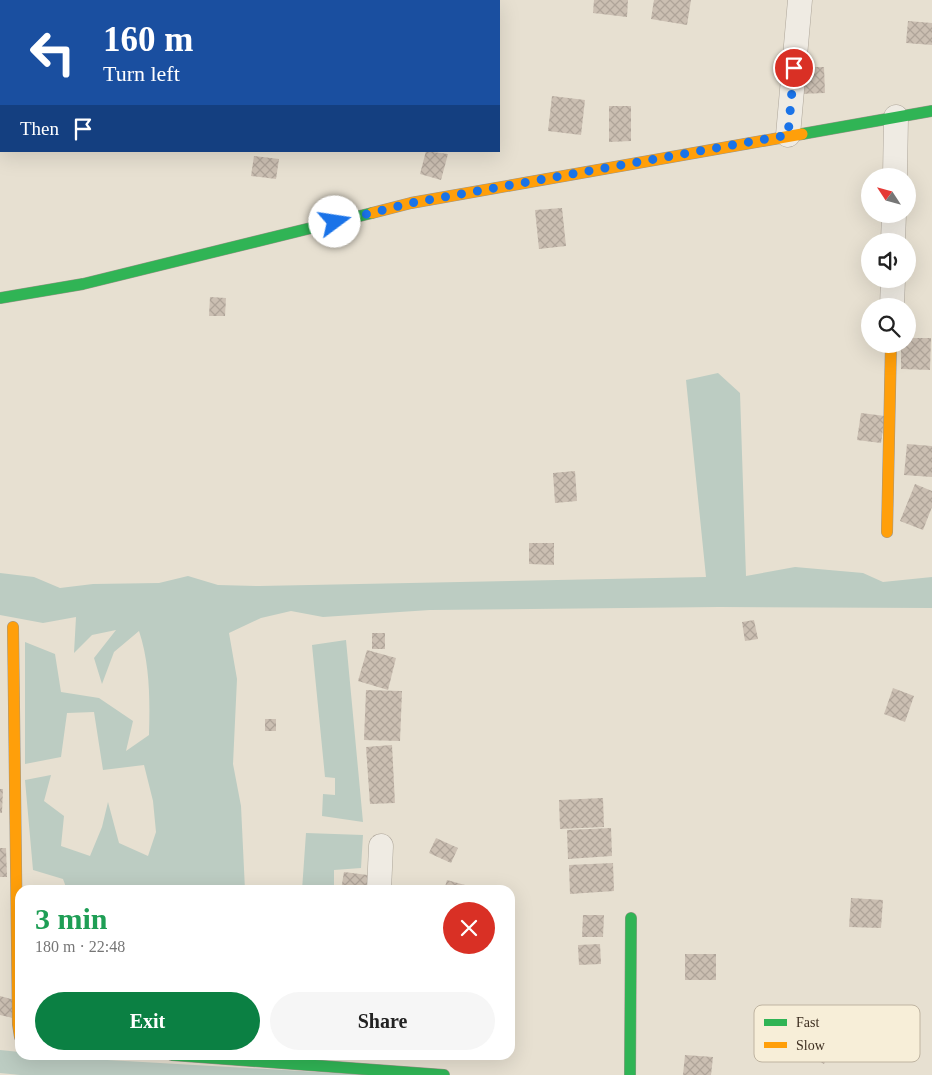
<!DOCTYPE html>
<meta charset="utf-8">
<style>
body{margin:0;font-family:"Times New Roman",serif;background:#f6f6f6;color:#222;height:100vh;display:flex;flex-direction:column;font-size:19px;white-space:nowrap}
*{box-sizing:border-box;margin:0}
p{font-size:16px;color:#767676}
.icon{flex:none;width:28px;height:28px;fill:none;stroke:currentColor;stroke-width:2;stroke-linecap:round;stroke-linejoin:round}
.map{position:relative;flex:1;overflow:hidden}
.drawer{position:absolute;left:15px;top:885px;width:500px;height:175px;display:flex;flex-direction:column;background:#fff;border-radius:15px;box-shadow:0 5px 20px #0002}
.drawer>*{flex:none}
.top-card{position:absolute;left:0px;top:0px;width:500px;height:152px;box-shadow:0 5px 20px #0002;background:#1a4fa0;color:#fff;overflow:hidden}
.needle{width:32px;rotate:306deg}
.controls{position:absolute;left:861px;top:168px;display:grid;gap:10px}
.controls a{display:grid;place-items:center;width:55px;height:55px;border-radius:50%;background:#fff;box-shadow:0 5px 20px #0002;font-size:25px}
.pin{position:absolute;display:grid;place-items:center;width:42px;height:42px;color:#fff;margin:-21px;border:2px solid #fff;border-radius:50%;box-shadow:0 1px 5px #0007}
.me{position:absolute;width:55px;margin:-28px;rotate:76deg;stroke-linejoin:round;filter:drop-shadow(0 0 4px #0008)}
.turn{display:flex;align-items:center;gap:18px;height:105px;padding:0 20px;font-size:22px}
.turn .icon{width:65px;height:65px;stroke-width:2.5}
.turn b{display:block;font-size:35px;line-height:42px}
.then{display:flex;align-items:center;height:48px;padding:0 20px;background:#0003;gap:10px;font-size:19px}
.round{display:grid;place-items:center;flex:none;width:52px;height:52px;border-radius:26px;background:#f6f6f6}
.summary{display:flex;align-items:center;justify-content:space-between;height:85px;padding:0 20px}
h1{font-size:30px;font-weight:800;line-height:38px;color:#1e9e55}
.button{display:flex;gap:10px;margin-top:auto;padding:10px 20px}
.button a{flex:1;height:58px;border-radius:30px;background:#0b8043;color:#fff;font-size:20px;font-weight:800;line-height:58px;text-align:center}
.button a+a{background:#f6f6f6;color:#222}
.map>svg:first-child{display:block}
.water{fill:#bcccc2}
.building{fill:url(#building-cross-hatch)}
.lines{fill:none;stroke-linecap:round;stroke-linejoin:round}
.street-casing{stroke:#ada599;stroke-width:25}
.fast-casing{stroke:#9c958a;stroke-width:12}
.slow-casing{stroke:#9c958a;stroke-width:12}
.street{stroke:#efebe3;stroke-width:24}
.fast{stroke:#30b455;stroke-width:11}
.slow{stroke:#ff9f0a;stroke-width:11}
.route{stroke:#1a73e8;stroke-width:9;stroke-dasharray:0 16.2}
.key{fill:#f7eed8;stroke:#bfb4a1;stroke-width:1}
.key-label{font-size:14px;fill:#3d2e20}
</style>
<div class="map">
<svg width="932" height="1075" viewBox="0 0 932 1075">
<defs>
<pattern id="building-cross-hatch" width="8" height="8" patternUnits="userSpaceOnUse" patternTransform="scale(1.25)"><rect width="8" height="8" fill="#cbbfb2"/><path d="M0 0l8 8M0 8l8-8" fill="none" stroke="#afa499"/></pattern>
</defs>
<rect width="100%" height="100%" fill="#e7e0d1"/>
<g class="water">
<path d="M718,373L740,393L746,576L795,567L863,573L883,582L932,577V608L719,607L430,610L323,617L291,611L261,618L229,633L237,679L233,764L241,806L245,890H67L63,879L33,870L25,780L51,775L44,801L64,816L61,846L90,856L102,827L108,802L119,843L148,856L156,832L153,801L144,765L103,770L94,712L67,713L61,757L25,764V642L55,654L61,692L99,698L133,721L126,751L149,735C150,700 150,664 139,631L114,652L102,684L94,658L116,630L92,635L74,653L76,617L43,623L0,615V573L34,577L60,588L93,584L159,583L188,576L218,585L259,586L706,577L686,380Z"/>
<polygon points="346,640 363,822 322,816 323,794 335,795 335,778 325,777 312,645"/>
<polygon points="306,833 363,835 361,868 334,870 334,890 302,890"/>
<polygon points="0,1050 20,1052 20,1055 370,1075 20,1075 0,1073"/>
</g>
<g class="building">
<polygon points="594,0 628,0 627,17 593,13"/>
<polygon points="654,0 691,0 687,25 651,19"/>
<polygon points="908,21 932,23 932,45 906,43"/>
<polygon points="798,67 824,67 825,93 799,94"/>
<polygon points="552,96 585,100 581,135 548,131"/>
<polygon points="609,106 631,106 631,141 609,142"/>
<polygon points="426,151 448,154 441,180 420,174"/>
<polygon points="254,156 279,159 276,179 251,176"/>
<polygon points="562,208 566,246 539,249 535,210"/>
<polygon points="210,297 226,298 225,316 209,316"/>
<polygon points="908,338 931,338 930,370 901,369 901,344 908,344"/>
<polygon points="861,413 885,416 881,443 857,440"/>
<polygon points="907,444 932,446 932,477 904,475"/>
<polygon points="575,471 577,501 555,503 553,473"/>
<polygon points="915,484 932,491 932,507 923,530 900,521"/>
<polygon points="529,543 554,543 554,565 529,564"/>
<polygon points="754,620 758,639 745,641 742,622"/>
<rect x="372" y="633" width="13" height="16"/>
<polygon points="367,650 396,658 388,690 358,681"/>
<polygon points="893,688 914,696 905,722 884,714"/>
<polygon points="366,690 402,691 400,741 364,740"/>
<rect x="265" y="719" width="11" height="12"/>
<polygon points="392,745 395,803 370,804 366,747"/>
<polygon points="0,789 3,789 2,813 0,813"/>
<polygon points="603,798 604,827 560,829 559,800"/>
<polygon points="611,828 612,856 568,859 567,830"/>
<polygon points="436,838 458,848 451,863 429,853"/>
<polygon points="0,848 6,848 7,877 0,877"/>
<polygon points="613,863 614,891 570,894 569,865"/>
<polygon points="344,872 375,876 374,890 341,890"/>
<polygon points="447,880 465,885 464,890 444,890"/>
<polygon points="851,898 883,900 881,928 849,927"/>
<polygon points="583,915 604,915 603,937 582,937"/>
<polygon points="600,944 601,964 579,965 578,945"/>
<rect x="685" y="954" width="31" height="26"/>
<polygon points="0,996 18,1001 13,1018 0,1015"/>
<polygon points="814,1033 835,1044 824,1064 804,1053"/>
<polygon points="685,1055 713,1057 711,1075 683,1075"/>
</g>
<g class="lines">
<g class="street-casing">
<g id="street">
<polyline points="788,135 800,0"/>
<polyline points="895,176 896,117"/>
<polyline points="893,241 894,214"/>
<polyline points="892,306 893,279"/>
<polyline points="379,890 381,846"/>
</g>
</g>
<g class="fast-casing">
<g id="fast">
<polyline points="802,134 932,111"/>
<polyline points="0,298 83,284 372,213"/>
<polyline points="172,1055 444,1075"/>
<polyline points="630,1075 631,918"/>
</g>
</g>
<g class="slow-casing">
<g id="slow">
<polyline points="372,213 411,203 802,134"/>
<polyline points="887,532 891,344"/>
<polyline points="13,627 18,1024 20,1037"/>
</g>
</g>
<use href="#street" class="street"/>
<use href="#fast" class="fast"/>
<use href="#slow" class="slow"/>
</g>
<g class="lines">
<polyline class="route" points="335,222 411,203 788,135 794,68"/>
</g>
<rect x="754" y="1005" width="166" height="57" rx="8" class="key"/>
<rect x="764" y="1019" width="23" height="7" fill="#30b455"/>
<rect x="764" y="1042" width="23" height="6" fill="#ff9f0a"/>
<g class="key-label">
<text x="796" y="1027">Fast</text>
<text x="796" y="1050">Slow</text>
</g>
</svg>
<div class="controls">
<a><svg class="needle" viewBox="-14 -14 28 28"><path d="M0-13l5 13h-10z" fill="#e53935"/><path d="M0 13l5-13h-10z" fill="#767676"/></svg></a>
<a><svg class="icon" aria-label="sound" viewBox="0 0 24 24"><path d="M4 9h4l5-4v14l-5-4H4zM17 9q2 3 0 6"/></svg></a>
<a><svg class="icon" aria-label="search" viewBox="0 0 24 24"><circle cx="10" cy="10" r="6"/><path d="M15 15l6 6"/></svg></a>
</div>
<div class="pin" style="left:794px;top:68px;background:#d93025"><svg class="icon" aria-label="arrive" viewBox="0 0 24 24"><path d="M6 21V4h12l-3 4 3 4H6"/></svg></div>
<svg class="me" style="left:335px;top:222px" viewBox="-20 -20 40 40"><circle r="19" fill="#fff"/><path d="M0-13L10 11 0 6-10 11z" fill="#1a73e8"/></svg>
<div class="top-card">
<div class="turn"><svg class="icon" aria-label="left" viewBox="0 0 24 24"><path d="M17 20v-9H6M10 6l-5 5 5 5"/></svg><div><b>160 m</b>Turn left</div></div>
<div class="then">Then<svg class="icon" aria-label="arrive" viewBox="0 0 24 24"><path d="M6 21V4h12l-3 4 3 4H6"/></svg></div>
</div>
<section class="drawer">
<div class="summary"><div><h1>3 min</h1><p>180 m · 22:48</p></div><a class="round" style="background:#d93025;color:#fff"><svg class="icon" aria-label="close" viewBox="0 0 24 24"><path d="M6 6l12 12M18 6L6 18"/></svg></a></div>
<div class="button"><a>Exit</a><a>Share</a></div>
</section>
</div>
